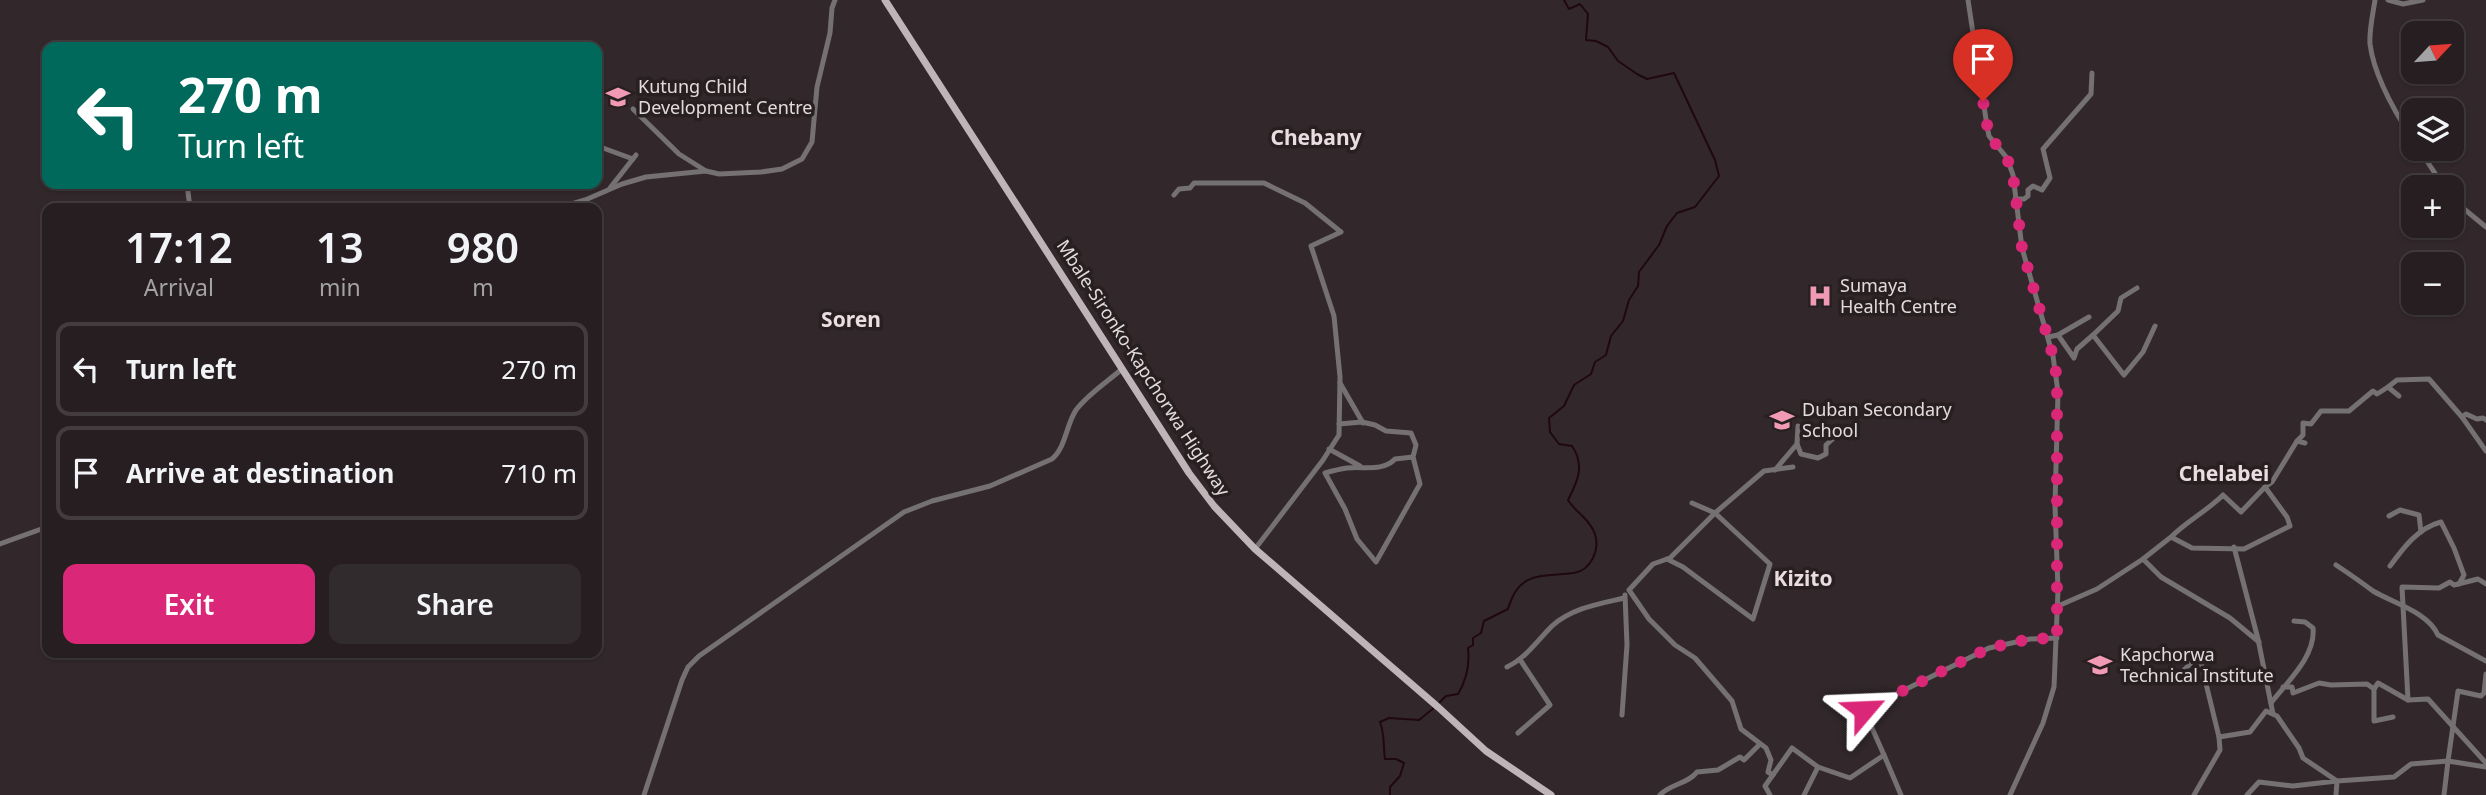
<!DOCTYPE html>
<meta charset="utf-8">
<style>
body{margin:0;font-family:"Noto Sans",sans-serif;background:#322b2d;color:#f1f3f6;height:100vh;display:flex;flex-direction:column;font-size:26px;white-space:nowrap}
*{box-sizing:border-box;margin:0}
p{font-size:23px;color:#a4a2a5}
.icon{flex:none;width:38px;height:38px;fill:none;stroke:currentColor;stroke-width:2;stroke-linecap:round;stroke-linejoin:round}
.map{position:relative;flex:1;overflow:hidden}
.sheet{position:absolute;left:42px;top:203px;width:560px;height:455px;display:flex;flex-direction:column;background:#261e20;border-radius:14px;box-shadow:0 2px 5px #0004,0 0 0 2px #423c3e}
.sheet>*{flex:none}
.top-card{position:absolute;left:42px;top:42px;width:560px;height:147px;border-radius:14px;box-shadow:0 2px 5px #0004,0 0 0 2px #423c3e;background:#00695c;color:#fff;overflow:hidden}
.needle{width:46px;rotate:64deg}
.buttons{position:absolute;left:2401px;top:21px;display:grid;gap:14px}
.buttons a{display:grid;place-items:center;width:63px;height:63px;border-radius:14px;background:#261e20;box-shadow:0 2px 5px #0004,0 0 0 2px #423c3e;font-size:35px}
.pin{position:absolute;display:grid;place-items:center;width:60px;height:60px;color:#fff;margin:-72px -30px;border-radius:50% 50% 50% 0;rotate:-45deg;box-shadow:0 0 7px #0007}
.pin .icon{rotate:45deg}
.me{position:absolute;width:77px;margin:-38px;rotate:64deg;stroke-linejoin:round;filter:drop-shadow(0 0 5px #0008)}
.turn{display:flex;align-items:center;gap:24px;height:147px;padding:0 21px;font-size:32px}
.turn .icon{width:91px;height:91px;stroke-width:2.5}
.turn b{display:block;font-size:49px;line-height:60px}
.eta{display:flex;justify-content:space-evenly;align-items:center;height:119px;text-align:center}
.eta b{font-size:42px;font-weight:600;line-height:49px}
.action{display:flex;gap:14px;margin-top:auto;padding:14px 21px}
.action a{flex:1;height:80px;border-radius:14px;background:#db2777;color:#fff;font-size:28px;font-weight:600;line-height:80px;text-align:center}
.action a+a{background:#322b2d;color:#f1f3f6}
ul{padding:0;list-style:none}
li{display:flex;align-items:center;gap:21px;height:94px;margin:0 14px 10px;padding:0 7px;border:4px solid #423c3e;border-radius:14px}
li div{flex:1}
li b{display:block;font-size:26px}
li em{font-style:normal}
.map>svg:first-child{display:block}
.lines{fill:none;stroke-linecap:round;stroke-linejoin:round}
.stream{stroke:#200811;stroke-width:2}
.minor{stroke:#757071;stroke-width:5}
.major{stroke:#bfb4b7;stroke-width:7}
.route{stroke:#db2777;stroke-width:12;stroke-dasharray:0 21.6}
.labels{text-anchor:middle;stroke-width:7;stroke-linejoin:round;paint-order:stroke}
.poi-label{font-size:18px;fill:#e2dcdd;stroke:#281f21;text-anchor:start}
.street-label{font-size:18px;fill:#e2dcdd;stroke:#281f21}
.quarter-label{font-size:21px;font-weight:bold;fill:#eadce0;stroke:#281f21}
</style>
<div class="map">
<svg width="2486" height="795" viewBox="0 0 2486 795">
<rect width="100%" height="100%" fill="#32282b"/>
<g class="lines">
<g class="stream">
<path d="M1439,703L1446,696L1458,694C1467,679 1470,665 1468,648L1473,645V638L1481,633L1484,621L1508,609C1519,570 1542,577 1574,573C1591,570 1600,550 1595,534C1589,518 1576,513 1568,500C1578,481 1585,465 1572,446L1559,444L1550,432L1549,418L1564,406L1574,385L1591,374L1595,362L1606,355L1611,336L1623,321L1629,300L1638,286L1639,272L1659,245L1667,226L1677,213L1695,207L1719,176L1715,160L1674,73L1647,79L1637,74L1618,61L1608,47L1596,41L1586,40L1588,14L1580,4L1569,9L1564,0"/>
<path d="M1390,795V787L1400,776L1404,763L1396,759H1385C1383,746 1385,735 1380,722L1389,718L1419,720L1435,707"/>
</g>
<g class="minor">
<polyline points="1968,0 1987,126 1989,136 2007,158 2013,175 2022,248 2053,356 2058,392 2055,505 2058,590 2054,687 2043,723 2010,795"/>
<path d="M2375,0C2373,14 2369,30 2370,44C2374,76 2396,114 2413,140"/>
<polyline points="2388,0 2403,4 2423,0"/>
<polyline points="633,109 679,154 706,171"/>
<polyline points="597,148 603,148 633,159"/>
<polyline points="2419,149 2444,187"/>
<polyline points="187,184 190,208"/>
<polyline points="610,188 636,155"/>
<polyline points="1174,195 1179,189 1190,188 1194,183 1264,183 1305,203 1341,232 1311,246 1334,316 1340,377 1339,435 1323,460 1255,549"/>
<polyline points="2015,199 2024,199 2028,196 2028,190 2033,186 2042,190 2050,178 2043,149 2091,94 2092,73"/>
<polyline points="2452,199 2486,227"/>
<polyline points="558,208 585,200 622,184 646,177 706,171 719,174 761,172 782,169 802,159 812,142 817,87 830,33 832,8 835,0"/>
<polyline points="2058,335 2089,317"/>
<polyline points="2093,335 2118,311 2121,298 2137,288"/>
<polyline points="2048,337 2058,335 2074,358 2077,349 2093,335 2124,375 2143,352 2155,326"/>
<polyline points="1340,383 1363,423"/>
<polyline points="2388,387 2397,380 2429,379 2462,417"/>
<polyline points="2486,420 2483,418 2477,419 2466,414 2462,417 2486,451"/>
<path d="M1339,424L1362,422L1375,425L1386,431L1411,433L1416,445L1413,457L1420,484L1376,562L1357,539L1345,509L1325,473C1332,471 1340,469 1347,468C1363,466 1383,472 1395,459L1413,457"/>
<polyline points="2297,441 2303,435 2303,423 2311,424 2321,411 2349,411 2373,391 2377,394 2388,387 2399,396"/>
<polyline points="1797,444 1801,454 1818,458 1826,454 1826,445 1837,435"/>
<polyline points="1329,449 1360,466"/>
<polyline points="1775,470 1797,444 1798,426"/>
<polyline points="2265,487 2272,482 2297,441 2305,443"/>
<polyline points="2389,516 2400,510 2419,515 2421,532"/>
<path d="M2171,537C2187,521 2207,511 2223,495L2241,512L2265,487L2287,517L2290,526L2244,549L2192,548L2171,537L2143,559L2161,577L2230,618L2259,642"/>
<polyline points="0,544 47,527"/>
<polyline points="2234,547 2258,639 2273,714"/>
<polyline points="1667,559 1683,567 1753,619 1770,564 1715,513 1692,503"/>
<path d="M2336,565C2348,573 2361,582 2373,591C2393,603 2428,612 2438,635L2486,661"/>
<path d="M2390,566C2404,547 2418,528 2441,522L2454,548L2464,575L2459,584"/>
<polyline points="2058,606 2097,589 2143,559"/>
<path d="M1507,667C1526,658 1537,641 1552,626C1572,608 1599,604 1624,598"/>
<polyline points="2486,674 2484,693 2481,696 2458,691 2448,761 2486,767"/>
<polyline points="2172,682 2199,655 2219,737"/>
<polyline points="2283,687 2292,687 2293,693 2319,683 2331,685 2367,684 2374,689"/>
<polyline points="2408,700 2402,587 2439,588 2450,582 2454,585 2478,579 2486,584"/>
<path d="M2271,703C2287,682 2316,656 2313,628L2305,622L2294,621"/>
<polyline points="1622,715 1627,645 1625,595"/>
<polyline points="2393,717 2374,721 2374,689 2378,683 2408,700 2428,699 2486,763"/>
<polyline points="1518,733 1550,705 1521,661"/>
<polyline points="1884,755 1864,710 1989,648 2030,639 2057,638"/>
<polyline points="1818,767 1850,778 1884,755 1901,795"/>
<polyline points="1773,775 1768,772 1771,760 1766,748 1741,729 1732,701 1695,658 1675,645 1649,619 1629,590 1653,564 1670,558 1715,513 1764,471 1793,467"/>
<path d="M644,795L682,680L688,667L699,656L904,512L932,501L990,486L1052,459C1066,447 1066,425 1076,410C1088,394 1107,382 1122,369"/>
<path d="M1660,795C1670,784 1688,784 1697,772L1718,770L1740,757L1744,760L1760,744"/>
<polyline points="1770,795 1765,786 1792,748 1818,767 1804,795"/>
<polyline points="2194,795 2220,750 2219,737 2250,732 2266,711 2277,716 2299,748 2303,758 2337,781 2293,786 2259,782 2247,795"/>
<polyline points="2336,795 2337,781 2394,777 2411,764 2448,761 2444,795"/>
</g>
<polyline class="major" points="885,0 1189,473 1214,506 1255,549 1438,707 1486,751 1551,795"/>
</g>
<g class="lines">
<polyline class="route" points="1864,710 1989,648 2030,639 2057,638 2057,378 2053,356 2022,248 2013,175 2007,158 1989,136 1983,101"/>
</g>
<defs>
<g id="school-bare" transform="scale(1.89)"><path d="M0-5L7-2L0 1L-7-2ZM-4 1L0 2.5L4 1V4Q0 6-4 4Z" fill="#f09ab5" stroke="#281f21" stroke-width="2.5" paint-order="stroke"/></g>
<g id="hospital-bare" transform="scale(1.89)"><path d="M-5-5h3v3.5h4V-5h3V5h-3V1.5h-4V5h-3Z" fill="#f09ab5" stroke="#281f21" stroke-width="2.5" paint-order="stroke"/></g>
<g id="university-bare" transform="scale(1.89)"><path d="M0-5L7-2L0 1L-7-2ZM-4 1L0 2.5L4 1V4Q0 6-4 4Z" fill="#f09ab5" stroke="#281f21" stroke-width="2.5" paint-order="stroke"/></g>
</defs>
<g fill-rule="evenodd">
<use href="#school-bare" x="618" y="97"/>
<use href="#hospital-bare" x="1820" y="296"/>
<use href="#school-bare" x="1782" y="420"/>
<use href="#university-bare" x="2100" y="665"/>
</g>
<g class="labels">
<g class="poi-label">
<text x="638" y="93">Kutung Child<tspan x="638" dy="21">Development Centre</tspan></text>
<text x="1840" y="292">Sumaya<tspan x="1840" dy="21">Health Centre</tspan></text>
<text x="1802" y="416">Duban Secondary<tspan x="1802" dy="21">School</tspan></text>
<text x="2120" y="661">Kapchorwa<tspan x="2120" dy="21">Technical Institute</tspan></text>
</g>
<g class="street-label">
<text transform="translate(1143 368) rotate(57)" y="6">Mbale-Sironko-Kapchorwa Highway</text>
</g>
<g class="quarter-label">
<text x="1316" y="145">Chebany</text>
<text x="851" y="327">Soren</text>
<text x="2224" y="481">Chelabei</text>
<text x="1803" y="586">Kizito</text>
</g>
</g>
</svg>
<div class="buttons">
<a><svg class="needle" viewBox="-14 -14 28 28"><path d="M0-13l5 13h-10z" fill="#e53935"/><path d="M0 13l5-13h-10z" fill="#a4a2a5"/></svg></a>
<a><svg class="icon" aria-label="layers" viewBox="0 0 24 24"><path d="M12 4l9 5-9 5-9-5zM3 14l9 5 9-5"/></svg></a>
<a>+</a>
<a>−</a>
</div>
<div class="pin" style="left:1983px;top:101px;background:#d93025"><svg class="icon" aria-label="arrive" viewBox="0 0 24 24"><path d="M6 21V4h12l-3 4 3 4H6"/></svg></div>
<svg class="me" style="left:1864px;top:710px" viewBox="-20 -20 40 40"><path d="M0-17L14 15 0 8-14 15z" fill="#db2777" stroke="#fff" stroke-width="4"/></svg>
<div class="top-card">
<div class="turn"><svg class="icon" aria-label="left" viewBox="0 0 24 24"><path d="M17 20v-9H6M10 6l-5 5 5 5"/></svg><div><b>270 m</b>Turn left</div></div>
</div>
<section class="sheet">
<div class="eta">
<div><b>17:12</b><p>Arrival</p></div>
<div><b>13</b><p>min</p></div>
<div><b>980</b><p>m</p></div>
</div>
<ul>
<li><svg class="icon" aria-label="left" viewBox="0 0 24 24"><path d="M17 20v-9H6M10 6l-5 5 5 5"/></svg><div><b>Turn left</b></div><em>270 m</em></li>
<li><svg class="icon" aria-label="arrive" viewBox="0 0 24 24"><path d="M6 21V4h12l-3 4 3 4H6"/></svg><div><b>Arrive at destination</b></div><em>710 m</em></li>
</ul>
<div class="action"><a>Exit</a><a>Share</a></div>
</section>
</div>
